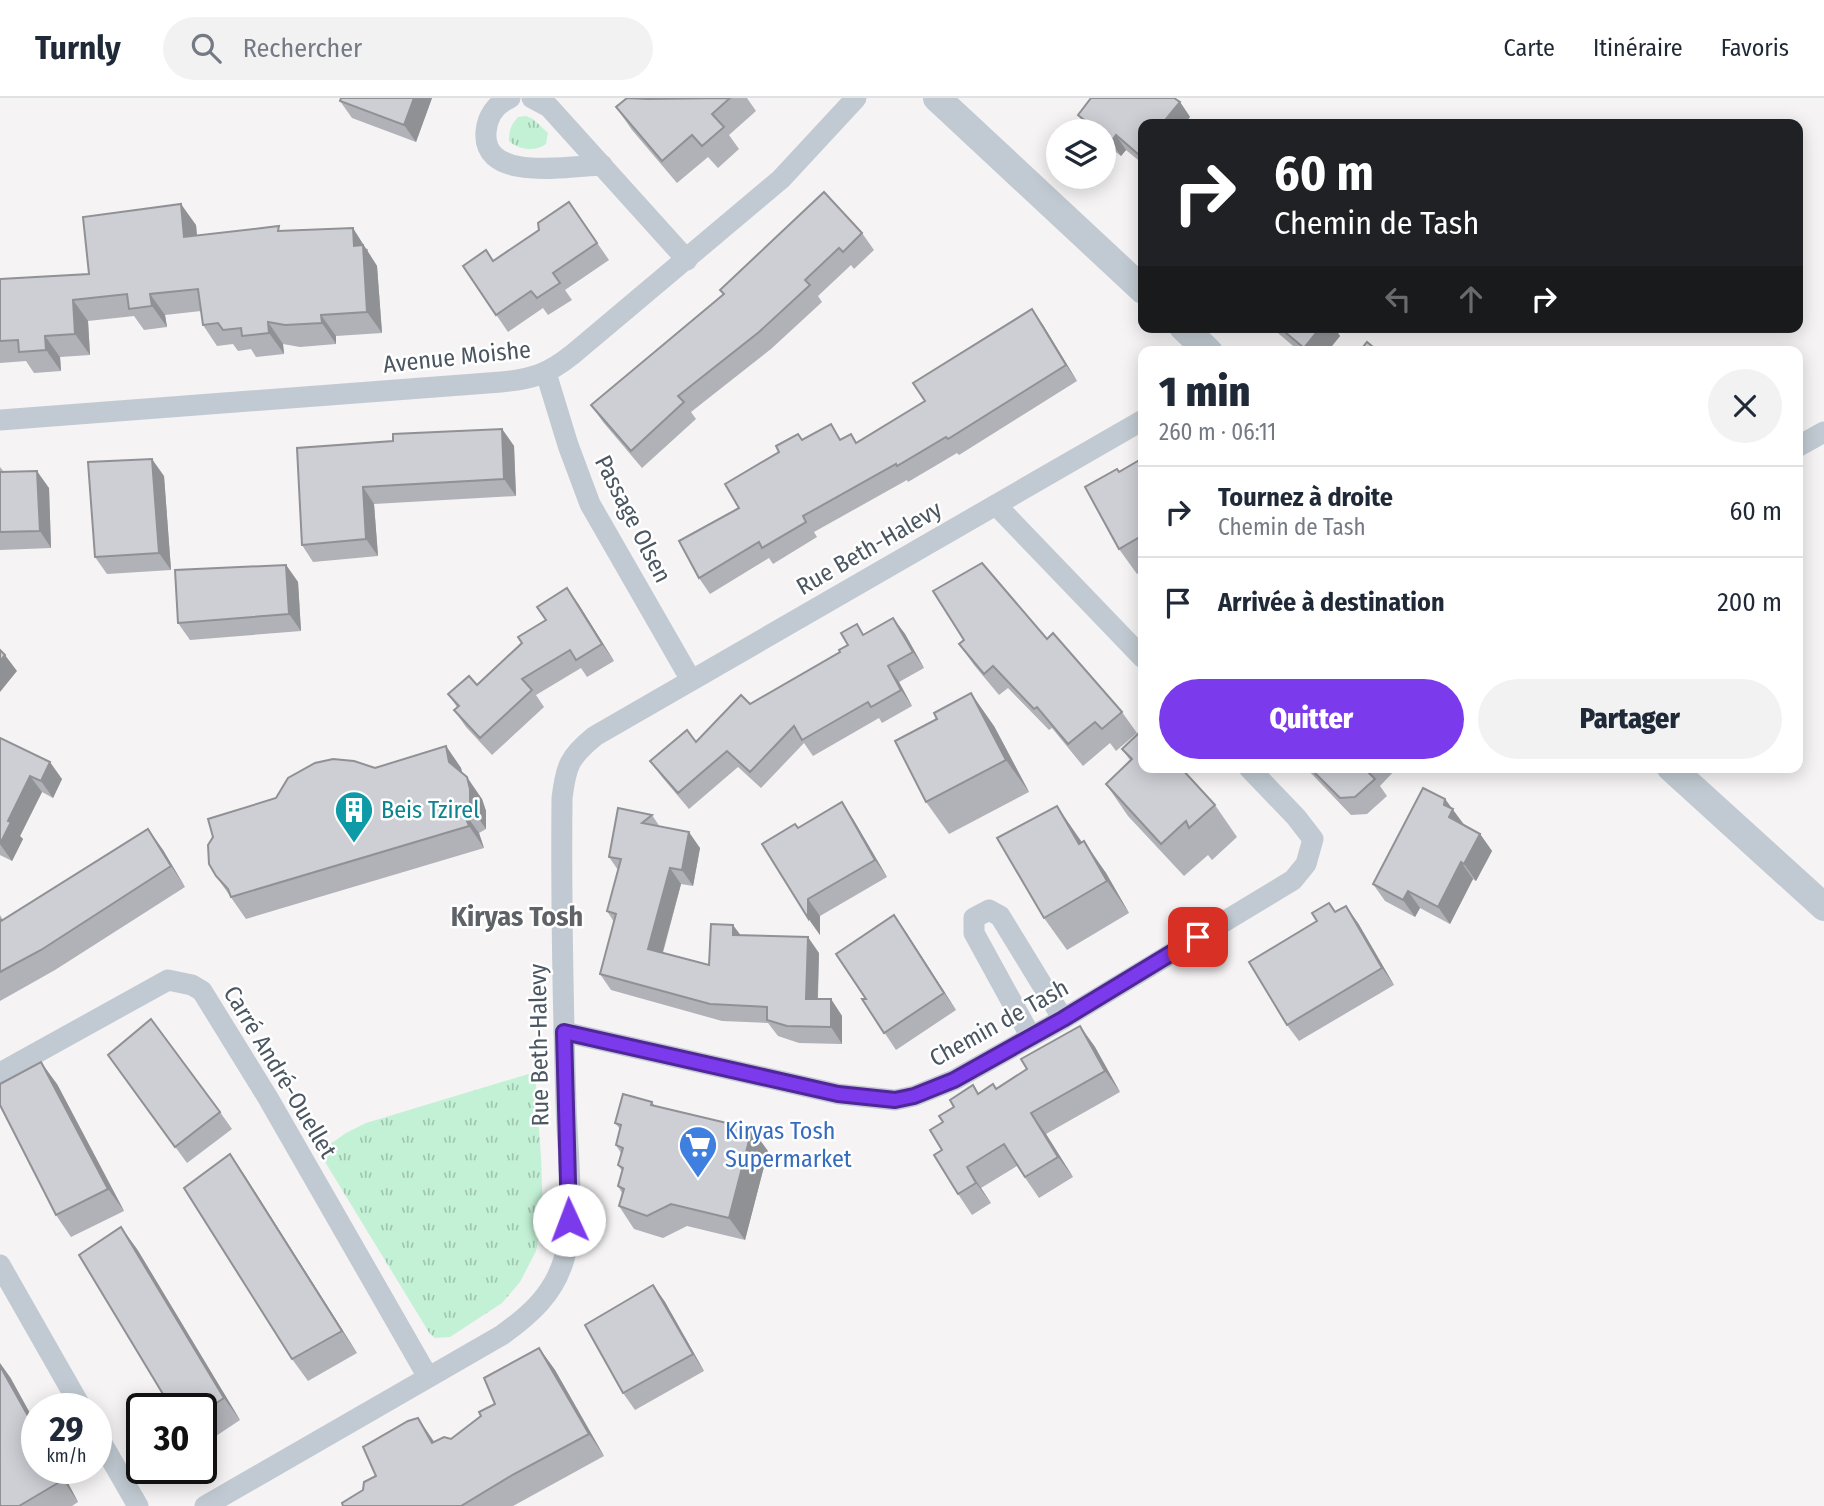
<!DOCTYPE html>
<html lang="fr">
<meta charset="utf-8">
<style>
body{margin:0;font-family:"Fira Sans Condensed",sans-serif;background:#f2f2f3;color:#1f2937;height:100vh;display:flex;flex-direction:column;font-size:26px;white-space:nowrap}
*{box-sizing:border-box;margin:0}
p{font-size:23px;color:#747a83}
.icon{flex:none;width:38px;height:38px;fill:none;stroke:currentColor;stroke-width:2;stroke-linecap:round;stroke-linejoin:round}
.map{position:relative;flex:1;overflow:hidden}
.sheet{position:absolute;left:1138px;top:248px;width:665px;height:427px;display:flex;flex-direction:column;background:#fff;border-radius:14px;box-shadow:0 4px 18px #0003}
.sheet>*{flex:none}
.guide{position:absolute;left:1138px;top:21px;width:665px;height:214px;border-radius:14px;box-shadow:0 4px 18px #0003;background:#202124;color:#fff;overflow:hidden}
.fabs{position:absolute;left:1046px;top:21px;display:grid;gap:14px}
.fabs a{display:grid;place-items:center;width:70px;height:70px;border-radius:50%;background:#fff;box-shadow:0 4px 18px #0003;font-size:35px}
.speed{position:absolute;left:21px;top:1295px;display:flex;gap:14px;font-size:35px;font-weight:700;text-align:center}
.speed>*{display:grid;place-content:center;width:91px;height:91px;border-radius:50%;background:#fff;box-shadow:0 4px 18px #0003;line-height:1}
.speed small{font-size:18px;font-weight:400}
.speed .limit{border:4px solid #111;border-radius:10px;background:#fff;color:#111}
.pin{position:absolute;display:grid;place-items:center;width:60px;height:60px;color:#fff;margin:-30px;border-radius:14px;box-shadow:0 4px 10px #0006}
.me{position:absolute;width:77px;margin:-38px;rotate:358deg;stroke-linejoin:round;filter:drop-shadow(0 0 5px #0008)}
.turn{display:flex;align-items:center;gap:24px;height:147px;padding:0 21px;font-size:32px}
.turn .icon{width:91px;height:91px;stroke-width:2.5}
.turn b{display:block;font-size:49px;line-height:60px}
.lanes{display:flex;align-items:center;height:66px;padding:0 21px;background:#0003;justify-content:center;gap:35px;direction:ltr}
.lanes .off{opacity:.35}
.round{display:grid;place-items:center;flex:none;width:74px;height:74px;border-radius:37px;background:#f2f2f3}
.overview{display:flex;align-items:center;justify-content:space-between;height:119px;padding:0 21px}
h1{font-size:42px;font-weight:800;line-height:52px}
.cta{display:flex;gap:14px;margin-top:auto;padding:14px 21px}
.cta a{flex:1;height:80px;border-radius:42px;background:#7c3aed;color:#fff;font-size:28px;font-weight:800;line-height:80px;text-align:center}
.cta a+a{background:#f2f2f3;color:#1f2937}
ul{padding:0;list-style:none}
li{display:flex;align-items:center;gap:21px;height:91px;padding:0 21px;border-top:2px solid #e0e1e3}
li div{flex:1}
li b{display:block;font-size:26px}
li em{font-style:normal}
header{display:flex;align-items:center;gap:42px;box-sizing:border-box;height:98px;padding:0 35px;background:#fff;border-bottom:2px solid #e0e1e3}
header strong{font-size:33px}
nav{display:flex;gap:38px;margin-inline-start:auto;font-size:24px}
.search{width:490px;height:63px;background:#f2f2f3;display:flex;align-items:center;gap:18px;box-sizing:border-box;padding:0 24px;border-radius:38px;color:#747a83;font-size:26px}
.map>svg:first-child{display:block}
.grass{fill:url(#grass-tufts)}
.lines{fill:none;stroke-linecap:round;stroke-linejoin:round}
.minor{stroke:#c1cad2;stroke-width:21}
.tertiary{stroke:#c1cad2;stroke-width:28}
.wall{fill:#b0b2b7}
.shaded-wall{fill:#909195}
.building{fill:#cdcfd5;stroke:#909195;stroke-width:2}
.route-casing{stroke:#51269a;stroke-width:18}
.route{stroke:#7c3aed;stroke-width:12}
.labels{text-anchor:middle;stroke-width:5;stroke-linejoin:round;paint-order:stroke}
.street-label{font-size:24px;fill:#4a5661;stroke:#fff}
.culture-label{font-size:24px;fill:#0d838f;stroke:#fff;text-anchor:start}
.shop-label{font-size:24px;fill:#366cbe;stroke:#fff;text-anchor:start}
.quarter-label{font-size:28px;font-weight:bold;fill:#5f6368;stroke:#fff}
</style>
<header>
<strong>Turnly</strong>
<div class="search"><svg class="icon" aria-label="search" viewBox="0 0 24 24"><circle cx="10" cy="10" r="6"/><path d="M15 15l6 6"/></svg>Rechercher</div>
<nav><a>Carte</a><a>Itinéraire</a><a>Favoris</a></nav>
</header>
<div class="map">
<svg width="1824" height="1408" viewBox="0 0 1824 1408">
<defs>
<pattern id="grass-tufts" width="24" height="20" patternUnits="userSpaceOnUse" patternTransform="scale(1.75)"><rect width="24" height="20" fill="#c3f1d5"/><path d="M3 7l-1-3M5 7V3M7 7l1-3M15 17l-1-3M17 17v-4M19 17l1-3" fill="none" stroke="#a0c6b0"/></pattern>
</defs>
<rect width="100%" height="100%" fill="#f5f3f3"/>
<g class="grass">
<path d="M526,18L533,21L548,35L546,46C535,54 519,52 509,43C509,32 511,27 518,19Z"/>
<polygon points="535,974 541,1060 543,1117 536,1153 520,1184 502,1205 450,1239 435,1240 430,1236 319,1054 346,1035 366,1025"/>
</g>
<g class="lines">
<g class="minor">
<path d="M510,0C496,6 487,18 486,34C482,85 570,68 602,67"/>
<polyline points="532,0 549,9 687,162"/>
<polyline points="546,275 568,347 590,406 691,582"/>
<path d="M0,322L501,284C533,281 548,276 573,256L781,81L856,0"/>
<polyline points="1797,349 1824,334"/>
<polyline points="996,407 1143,560"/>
<polyline points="564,934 838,996 895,1002 914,998 954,982 1063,921 1293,782 1306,766 1313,741 1296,719 1249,670"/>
<polyline points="1031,939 974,835 974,820 989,812 1000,818 1063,921"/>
<polyline points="0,975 168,882 192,887 202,893 268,1000 428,1279"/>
<polyline points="0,1167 82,1311"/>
<polyline points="96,1335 138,1408"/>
<path d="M205,1408L502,1237C530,1217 554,1196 564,1161C576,1122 567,1050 566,1008C563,905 561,803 562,700C566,668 569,659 595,638L1143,322"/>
</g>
<g class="tertiary">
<polyline points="937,0 1143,192"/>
<polyline points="1183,229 1209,254"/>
<polyline points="1671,670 1824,809"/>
</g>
</g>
<g class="wall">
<polygon points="432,0 416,44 352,20 340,3"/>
<polygon points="648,0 747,0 756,13 729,37 739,51 718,70 708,59 677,85 632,32 616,9"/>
<polygon points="1180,4 1190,19 1184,26 1143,26 1143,66 1126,52 1121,58 1104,45 1104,33 1090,33 1078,17"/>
<polygon points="569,104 609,162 565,192 572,202 548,217 543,210 508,234 463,168 493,163 539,132"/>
<polygon points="196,127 197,138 283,133 368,151 368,154 377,168 382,235 336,238 336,246 300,249 283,246 284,256 256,259 251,251 238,253 233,246 217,248 203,227 201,213 165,217 167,229 144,232 134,218 88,223 90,257 60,259 61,273 34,275 26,263 0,265 0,181 89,176"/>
<polygon points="862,135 874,152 854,171 851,167 818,198 822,204 771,251 691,314 696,321 642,370 603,324 591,307 723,196 720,192"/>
<polygon points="1043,227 1077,283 959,357 957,355 908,384 907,382 814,434 817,439 773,466 769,460 710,496 699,480 739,410 779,354 798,336 802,342 842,341 851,336 856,345 925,303"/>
<polygon points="1271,229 1334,229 1340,238 1327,254 1300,254"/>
<polygon points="502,331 514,348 516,398 374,406 378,458 313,464 302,447 393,343"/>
<polygon points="1143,360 1143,473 1137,476 1119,451 1119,373"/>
<polygon points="0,369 4,374 49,390 51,450 0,452"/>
<polygon points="164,378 171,472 107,476 95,459"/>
<polygon points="286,467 298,484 301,533 190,542 178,525"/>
<polygon points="567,490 579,507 614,563 587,579 581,570 536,597 544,609 492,657 466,629 454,612 457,609 448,596 477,587 546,522"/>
<polygon points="893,520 905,536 924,570 899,584 912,608 882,625 879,620 813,658 804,645 761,690 738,669 689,711 662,679 650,663 696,644 750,606 840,554 848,547 857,526 864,537"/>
<polygon points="1047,541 1122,614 1137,635 1116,653 1110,645 1083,668 1052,630 1049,632 1008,590 999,597 974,567 959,546"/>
<polygon points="994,628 1029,694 949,736 926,704"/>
<polygon points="0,640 62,681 53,700 42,694 20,738 23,741 12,763 0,757"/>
<polygon points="446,648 461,670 462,675 482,701 486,713 486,731 479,735 484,750 246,821 216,778 375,670"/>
<polygon points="1122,651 1215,707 1237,739 1212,762 1208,757 1184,778 1128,718 1106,686 1130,662"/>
<polygon points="1306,670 1397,670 1380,688 1387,698 1367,716 1351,717"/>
<polygon points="1445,701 1464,727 1480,736 1492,753 1476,783 1473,781 1450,826 1420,810 1415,819 1385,803 1373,786"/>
<polygon points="618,710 652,717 660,729 700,750 693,788 681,786 663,855 709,867 740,838 819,855 818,901 831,901 842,918 842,946 799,945 778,938 768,925 722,923 611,892 600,876 614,824 607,813 618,772 609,759"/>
<polygon points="853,721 887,779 820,818 820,837 808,820 798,730"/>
<polygon points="148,731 163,752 185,789 55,872 0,903 0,817 3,822"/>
<polygon points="1079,740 1106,775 1129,815 1067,852 1044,820"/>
<polygon points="1329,805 1335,814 1358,825 1394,887 1299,943 1287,927 1317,823"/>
<polygon points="894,817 956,912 896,952 862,901 866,901"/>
<polygon points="1080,928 1095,949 1120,994 1046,1036 1073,1079 1039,1100 1017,1068 981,1090 991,1105 972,1117 958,1096 942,1052 943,1024 979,995 996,990 1027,971"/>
<polygon points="108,957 220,1014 232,1031 187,1065"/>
<polygon points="57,986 124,1113 71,1139 56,1117"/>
<polygon points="652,1004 655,1008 768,1053 745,1142 687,1128 663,1140 634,1131 619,1108 622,1095 618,1088 622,1073 618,1067 621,1055 616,1047 620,1031 615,1025"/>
<polygon points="230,1056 245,1078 357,1255 308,1283 292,1261"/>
<polygon points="137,1151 240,1322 201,1348 201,1311"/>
<polygon points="653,1187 665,1204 704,1273 635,1312 623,1295"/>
<polygon points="539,1250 555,1272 604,1358 513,1408 343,1408 363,1392 376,1378 434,1343 451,1341 481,1318 495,1306"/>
<polygon points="10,1279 37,1328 37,1370 60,1370 78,1404 72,1408 1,1408"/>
</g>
<g class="shaded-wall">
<polygon points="414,0 432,0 416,44 404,27"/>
<polygon points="1180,4 1190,19 1184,26 1162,26"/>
<polygon points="1116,37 1126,52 1121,58 1111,44"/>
<polygon points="1140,53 1143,58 1143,63 1138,56"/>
<polygon points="181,106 196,127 199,160 184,139"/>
<polygon points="353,130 377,168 382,235 367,214 354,148"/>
<polygon points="150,196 165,217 167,229 152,208"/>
<polygon points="73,202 88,223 90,257 75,236"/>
<polygon points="1032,211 1043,227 1077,283 1066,267"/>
<polygon points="321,217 336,238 336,246 322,225"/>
<polygon points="268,224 283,246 284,256 269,235"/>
<polygon points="1321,229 1334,229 1340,238 1327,254 1306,254 1304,250"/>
<polygon points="45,238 60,259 61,273 46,252"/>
<polygon points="502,331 514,348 516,398 504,381"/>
<polygon points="152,361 164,378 171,472 159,455"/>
<polygon points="37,373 49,390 51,450 40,433"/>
<polygon points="363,389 374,406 378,458 366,441"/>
<polygon points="286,467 298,484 301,533 289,516"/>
<polygon points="567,490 579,507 614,563 602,546"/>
<polygon points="893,520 905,536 924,570 913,554"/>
<polygon points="5,557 17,573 0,594 0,563"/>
<polygon points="888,568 899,584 912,608 901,592"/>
<polygon points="971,595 994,628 1029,694 1006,662"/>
<polygon points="446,648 461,670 465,686 449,664"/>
<polygon points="50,664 62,681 53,700 41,683"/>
<polygon points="30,678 42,694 20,738 23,741 12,763 0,746 8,723"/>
<polygon points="467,679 482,701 486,713 486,731 470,708"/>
<polygon points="1445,701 1465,728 1449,719 1444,707"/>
<polygon points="842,704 853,721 887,779 875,762"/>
<polygon points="1057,708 1079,740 1101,778 1079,746"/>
<polygon points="463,713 479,735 484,750 469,728"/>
<polygon points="148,731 163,752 185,789 171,768"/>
<polygon points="689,734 700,750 693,788 682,772"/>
<polygon points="1480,736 1492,753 1476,783 1464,766"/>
<polygon points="1084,743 1106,775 1129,815 1107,783"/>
<polygon points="1461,764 1473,781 1450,826 1438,809"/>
<polygon points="670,770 681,786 659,867 648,851"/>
<polygon points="1408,793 1420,810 1415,819 1403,802"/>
<polygon points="808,801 820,818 820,837 808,820"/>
<polygon points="1346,808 1358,825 1394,887 1382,870"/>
<polygon points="894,817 906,834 956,912 944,895"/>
<polygon points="733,827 745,843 733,837"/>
<polygon points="808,839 819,855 817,917 806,901"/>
<polygon points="831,901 842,918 842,946 831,929"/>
<polygon points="1080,928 1095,949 1120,994 1105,973"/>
<polygon points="41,964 57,986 124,1113 108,1091"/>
<polygon points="1031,1015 1046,1036 1073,1079 1058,1059"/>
<polygon points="752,1031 768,1053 745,1142 729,1120"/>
<polygon points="230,1056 245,1078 357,1255 342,1233"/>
<polygon points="967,1069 991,1105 976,1085"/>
<polygon points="121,1129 137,1151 240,1322 224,1300"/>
<polygon points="653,1187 665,1204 704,1273 693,1256"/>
<polygon points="539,1250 555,1272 604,1358 589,1336"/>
<polygon points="0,1265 10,1279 37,1328 37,1334 0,1268"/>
<polygon points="418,1320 433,1342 447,1367 432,1345"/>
<polygon points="56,1370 60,1370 78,1404 63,1382"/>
</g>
<g class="building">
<polygon points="341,0 414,0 404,27 340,3"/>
<polygon points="627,0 647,1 730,0 712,16 724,29 702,48 692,37 662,63 616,9"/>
<polygon points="1091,0 1174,0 1180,4 1162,26 1143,26 1143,56 1140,53 1138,56 1116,37 1111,44 1104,38 1104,33 1098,33 1078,17"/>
<polygon points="824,94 862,135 843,154 839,150 805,182 810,187 759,234 678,298 684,304 631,353 591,307 724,196 720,192"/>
<polygon points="569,104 597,145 553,175 560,185 537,200 531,193 496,217 463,168 486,152 493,163 539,132 538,125"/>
<polygon points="181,106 184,139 279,128 278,133 353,130 354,148 363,147 367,214 321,217 322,225 285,227 268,224 269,235 242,238 241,230 223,232 218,225 203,227 198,191 150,196 152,208 129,211 127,196 73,202 75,236 45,238 46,252 19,254 18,242 0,243 0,181 89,176 83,119"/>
<polygon points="1032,211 1066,267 948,341 946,339 897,368 896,366 803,418 806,424 762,450 759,444 699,480 679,443 739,410 725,386 779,354 776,348 798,336 802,342 831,326 840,342 851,336 856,345 925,303 913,285"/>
<polygon points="1279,229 1321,229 1304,250"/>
<polygon points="1367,244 1379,254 1359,254"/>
<polygon points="502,331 504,381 363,389 366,441 302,447 297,350 393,343 393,336"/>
<polygon points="1143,360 1143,437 1119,451 1085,389 1117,371 1119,374"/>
<polygon points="152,361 159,455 95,459 88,364"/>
<polygon points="37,373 40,433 0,434 0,374"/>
<polygon points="982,465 1047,541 1053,535 1122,614 1102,631 1095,624 1068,646 1037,609 1034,611 993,568 984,576 959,546 964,542 933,493"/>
<polygon points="286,467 289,516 178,525 175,472"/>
<polygon points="567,490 602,546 576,562 570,552 522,581 532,592 480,640 454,612 459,608 448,596 469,578 477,587 522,545 518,539 546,522 537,509"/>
<polygon points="893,520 913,554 888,568 901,592 871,609 868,604 802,642 794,628 750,674 727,653 678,695 650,663 687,632 696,644 741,597 750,606 840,554 839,552 848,547 841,535 857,526 863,537"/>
<polygon points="0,552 5,557 0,563"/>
<polygon points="971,595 1006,662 926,704 895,643 937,621 934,615"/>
<polygon points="1143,631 1143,670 1181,670 1215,707 1189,730 1186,723 1161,746 1106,686 1132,661 1122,651"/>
<polygon points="0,640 50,664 41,683 30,678 8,723 11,724 0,746"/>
<polygon points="446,648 449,664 467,679 470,691 470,708 463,713 469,728 231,799 228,791 216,778 209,766 208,747 213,739 208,721 276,700 288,680 315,665 333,661 354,663 375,670"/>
<polygon points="1310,670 1368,670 1366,672 1375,681 1355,699 1340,700"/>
<polygon points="1423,690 1445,701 1444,707 1453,711 1449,719 1480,736 1464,766 1461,764 1438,809 1408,793 1403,802 1373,786"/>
<polygon points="842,704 875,762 808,801 808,820 762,746 795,726 798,730"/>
<polygon points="1057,708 1079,746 1084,743 1107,783 1044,820 997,740"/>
<polygon points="618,710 652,717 642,725 689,734 682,772 670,770 648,851 709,867 711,826 733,827 733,837 808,839 806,901 831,901 831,929 787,928 767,922 767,909 710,906 600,876 616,816 607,813 621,761 609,759"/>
<polygon points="148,731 171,768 41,852 0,874 0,821 1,823"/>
<polygon points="1329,805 1335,814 1346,808 1382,870 1287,927 1249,864 1317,823 1312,815"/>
<polygon points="894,817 944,895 884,935 862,901 866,901 836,856"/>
<polygon points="151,921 220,1014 175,1049 108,957"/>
<polygon points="1080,928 1105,973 1031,1015 1058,1059 1025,1079 1004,1046 967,1069 976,1085 958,1096 934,1057 942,1052 930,1032 943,1024 939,1018 954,1009 950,1002 973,987 978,996 993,986 996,991 1027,971 1021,961"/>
<polygon points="41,964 108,1091 56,1117 0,1007 0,986"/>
<polygon points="623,996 652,1004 651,1007 752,1031 729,1120 671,1106 647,1118 619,1108 624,1091 618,1088 623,1070 618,1067 623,1050 616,1047 621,1027 615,1025"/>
<polygon points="230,1056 342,1233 292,1261 184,1090"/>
<polygon points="121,1129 224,1300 201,1315 201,1311 172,1311 79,1157"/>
<polygon points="653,1187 693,1256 623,1295 585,1227"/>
<polygon points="539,1250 589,1336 514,1376 461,1408 343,1408 342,1405 363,1392 364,1384 376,1378 363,1349 408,1323 418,1320 432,1345 444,1339 451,1341 481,1318 479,1314 495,1306 484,1280"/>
<polygon points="0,1268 37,1334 37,1370 56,1370 63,1382 19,1408 1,1408 0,1407"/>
</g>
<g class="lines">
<g class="route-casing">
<polyline id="route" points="569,1122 564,934 838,996 895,1002 914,998 954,982 1063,921 1198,839"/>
</g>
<use href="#route" class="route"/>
</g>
<defs>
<g id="building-pin" transform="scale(2.0125)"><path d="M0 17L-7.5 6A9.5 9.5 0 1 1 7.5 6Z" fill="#0f9aa8" stroke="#fff"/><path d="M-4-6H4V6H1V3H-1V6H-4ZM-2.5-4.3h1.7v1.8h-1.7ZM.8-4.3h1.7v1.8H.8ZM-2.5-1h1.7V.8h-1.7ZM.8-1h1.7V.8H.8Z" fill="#fff"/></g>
<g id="supermarket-pin" transform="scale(2.0125)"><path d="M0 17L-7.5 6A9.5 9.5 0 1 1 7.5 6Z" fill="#3f7fe0" stroke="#fff"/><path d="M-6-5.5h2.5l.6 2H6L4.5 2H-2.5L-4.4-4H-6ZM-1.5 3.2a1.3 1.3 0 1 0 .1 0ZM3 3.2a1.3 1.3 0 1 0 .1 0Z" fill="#fff"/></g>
</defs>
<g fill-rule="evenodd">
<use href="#building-pin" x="354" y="712"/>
<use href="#supermarket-pin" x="698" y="1047"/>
</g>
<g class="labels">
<g class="street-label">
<text transform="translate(457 259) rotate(-6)" y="8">Avenue Moishe</text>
<text transform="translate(633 421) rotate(63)" y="8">Passage Olsen</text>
<text transform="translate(869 450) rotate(-30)" y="8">Rue Beth-Halevy</text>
<text transform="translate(999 925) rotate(-29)" y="8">Chemin de Tash</text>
<text transform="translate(539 947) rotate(-91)" y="8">Rue Beth-Halevy</text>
<text transform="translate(280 974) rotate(59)" y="8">Carré André-Ouellet</text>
</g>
<g class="culture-label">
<text x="381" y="720">Beis Tzirel</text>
</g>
<g class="shop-label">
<text x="725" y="1041">Kiryas Tosh<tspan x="725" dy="28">Supermarket</tspan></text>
</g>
<g class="quarter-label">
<text x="517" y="828">Kiryas Tosh</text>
</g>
</g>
</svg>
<div class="fabs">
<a><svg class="icon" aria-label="layers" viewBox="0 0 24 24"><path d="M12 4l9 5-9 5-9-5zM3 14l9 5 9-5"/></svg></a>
</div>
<div class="speed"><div>29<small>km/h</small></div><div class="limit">30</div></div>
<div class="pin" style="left:1198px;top:839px;background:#d93025"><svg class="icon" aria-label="arrive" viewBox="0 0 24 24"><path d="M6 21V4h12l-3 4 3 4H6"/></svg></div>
<svg class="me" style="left:569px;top:1122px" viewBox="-20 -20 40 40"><circle r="19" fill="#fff"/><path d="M0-13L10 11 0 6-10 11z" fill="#7c3aed"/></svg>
<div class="guide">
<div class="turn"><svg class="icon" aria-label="right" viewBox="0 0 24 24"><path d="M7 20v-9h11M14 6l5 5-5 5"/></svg><div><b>60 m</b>Chemin de Tash</div></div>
<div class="lanes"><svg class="icon off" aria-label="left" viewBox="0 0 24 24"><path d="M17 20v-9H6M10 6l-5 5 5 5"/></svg><svg class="icon off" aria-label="ahead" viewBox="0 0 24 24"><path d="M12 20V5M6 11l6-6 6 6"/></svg><svg class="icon" aria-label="right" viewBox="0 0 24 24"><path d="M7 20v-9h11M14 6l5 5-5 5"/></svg></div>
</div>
<section class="sheet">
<div class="overview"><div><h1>1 min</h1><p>260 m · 06:11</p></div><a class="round"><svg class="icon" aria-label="close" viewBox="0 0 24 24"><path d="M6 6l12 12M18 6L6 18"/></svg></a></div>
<ul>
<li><svg class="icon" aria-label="right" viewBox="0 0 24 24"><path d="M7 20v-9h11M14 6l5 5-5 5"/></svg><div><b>Tournez à droite</b><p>Chemin de Tash</p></div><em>60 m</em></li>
<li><svg class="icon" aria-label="arrive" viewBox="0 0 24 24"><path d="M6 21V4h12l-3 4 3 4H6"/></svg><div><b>Arrivée à destination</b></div><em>200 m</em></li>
</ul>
<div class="cta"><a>Quitter</a><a>Partager</a></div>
</section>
</div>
